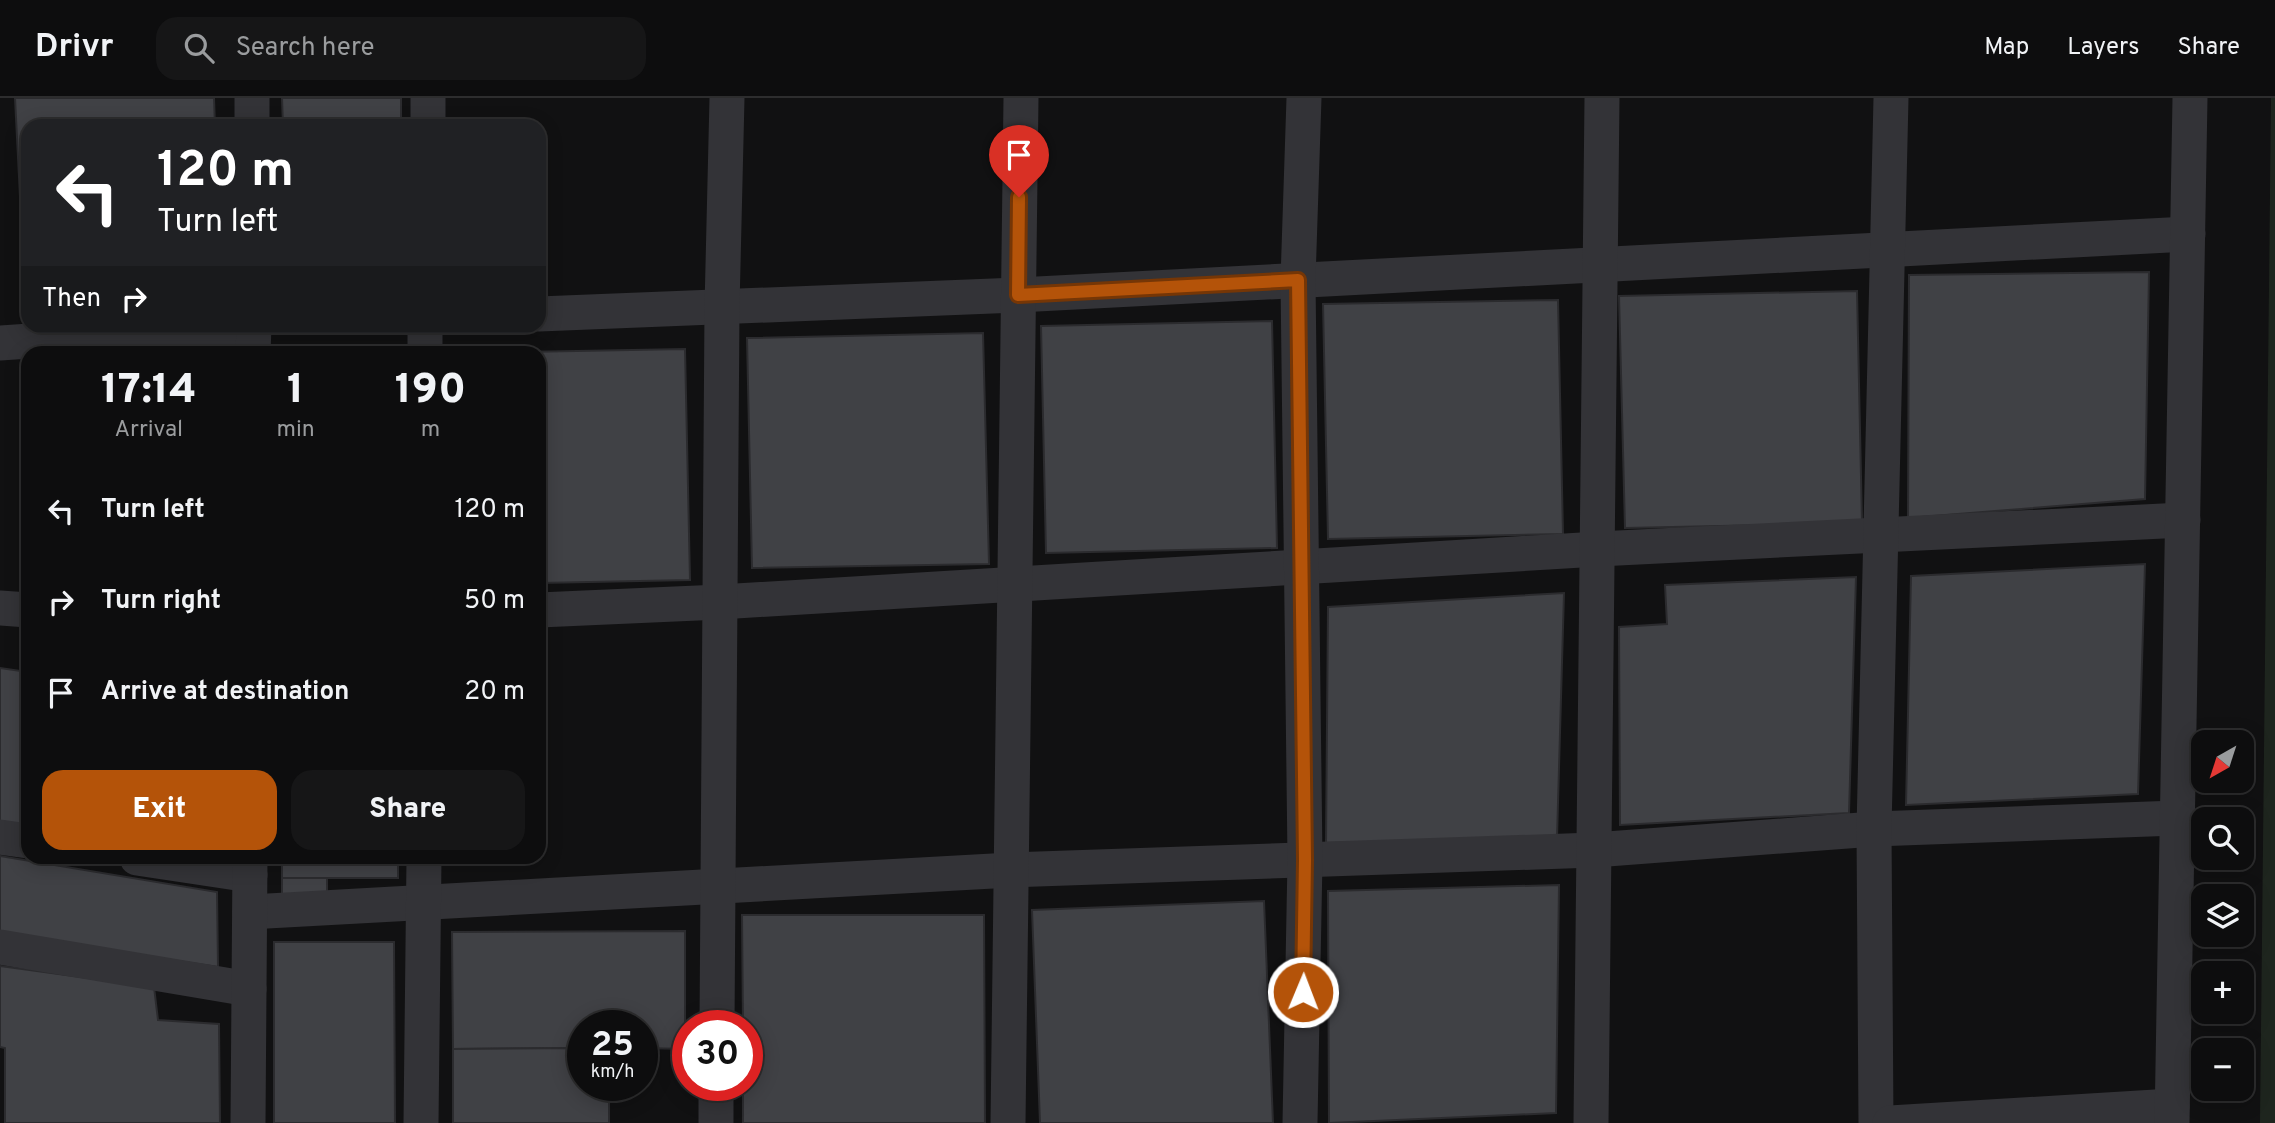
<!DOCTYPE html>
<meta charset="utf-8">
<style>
body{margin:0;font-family:Overpass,sans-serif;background:#161617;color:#f1f3f6;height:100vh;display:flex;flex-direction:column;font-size:26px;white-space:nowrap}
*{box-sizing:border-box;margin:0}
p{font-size:23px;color:#9a9c9e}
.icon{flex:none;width:38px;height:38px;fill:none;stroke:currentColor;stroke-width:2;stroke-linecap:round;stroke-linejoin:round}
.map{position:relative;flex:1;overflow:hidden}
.sheet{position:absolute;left:21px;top:248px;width:525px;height:518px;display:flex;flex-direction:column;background:#0d0d0e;border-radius:21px;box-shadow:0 4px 18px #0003,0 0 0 2px #2d2d2e}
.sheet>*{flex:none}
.top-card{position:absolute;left:21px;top:21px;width:525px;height:214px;border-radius:21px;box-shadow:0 4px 18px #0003,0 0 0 2px #2d2d2e;background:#202124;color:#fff;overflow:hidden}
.needle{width:46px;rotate:219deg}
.buttons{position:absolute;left:2191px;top:632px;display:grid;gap:14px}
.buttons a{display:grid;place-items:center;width:63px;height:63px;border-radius:14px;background:#0d0d0e;box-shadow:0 4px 18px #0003,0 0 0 2px #2d2d2e;font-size:35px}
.speed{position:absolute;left:567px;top:912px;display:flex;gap:14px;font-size:35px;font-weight:700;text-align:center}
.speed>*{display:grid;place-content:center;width:91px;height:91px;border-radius:50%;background:#0d0d0e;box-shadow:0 4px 18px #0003,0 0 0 2px #2d2d2e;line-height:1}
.speed small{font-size:18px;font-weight:400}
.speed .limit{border:10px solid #d22;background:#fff;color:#111}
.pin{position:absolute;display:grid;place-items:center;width:60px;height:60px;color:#fff;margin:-72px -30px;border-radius:50% 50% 50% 0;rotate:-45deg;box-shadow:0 0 7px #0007}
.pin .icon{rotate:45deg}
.me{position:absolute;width:77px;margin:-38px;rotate:1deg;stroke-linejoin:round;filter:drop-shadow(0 0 5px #0008)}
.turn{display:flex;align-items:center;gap:24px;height:147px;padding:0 21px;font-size:32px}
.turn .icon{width:91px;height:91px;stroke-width:2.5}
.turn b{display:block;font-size:49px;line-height:60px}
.then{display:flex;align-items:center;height:66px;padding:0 21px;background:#0003;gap:14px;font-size:26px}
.eta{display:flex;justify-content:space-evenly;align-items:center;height:119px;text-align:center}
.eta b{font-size:42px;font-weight:800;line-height:49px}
.button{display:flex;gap:14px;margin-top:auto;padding:14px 21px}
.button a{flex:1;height:80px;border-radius:21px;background:#b45309;color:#fff;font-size:28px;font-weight:800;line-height:80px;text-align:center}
.button a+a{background:#161617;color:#f1f3f6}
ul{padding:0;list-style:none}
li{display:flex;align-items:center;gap:21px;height:91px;padding:0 21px}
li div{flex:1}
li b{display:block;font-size:26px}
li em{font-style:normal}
header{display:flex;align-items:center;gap:42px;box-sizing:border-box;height:98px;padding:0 35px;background:#0d0d0e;border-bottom:2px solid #2d2d2e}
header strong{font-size:33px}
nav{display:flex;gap:38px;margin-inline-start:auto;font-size:24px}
.search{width:490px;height:63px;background:#161617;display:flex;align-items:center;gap:18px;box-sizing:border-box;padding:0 24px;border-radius:21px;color:#9a9c9e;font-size:26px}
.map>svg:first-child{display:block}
.green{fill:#1e251e}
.building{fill:#404145;stroke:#2b2b2e;stroke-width:2}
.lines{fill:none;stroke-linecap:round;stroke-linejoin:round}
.street{stroke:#333337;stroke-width:35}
.route-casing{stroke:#753606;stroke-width:18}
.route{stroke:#b45309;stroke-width:12}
</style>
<header>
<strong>Drivr</strong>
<div class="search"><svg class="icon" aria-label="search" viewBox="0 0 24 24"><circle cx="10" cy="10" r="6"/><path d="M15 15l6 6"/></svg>Search here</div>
<nav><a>Map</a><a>Layers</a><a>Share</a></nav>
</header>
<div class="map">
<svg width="2275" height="1025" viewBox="0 0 2275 1025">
<rect width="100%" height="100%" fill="#111112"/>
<polygon class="green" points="2271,0 2275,0 2275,1025 2260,1025"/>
<g class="building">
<polygon points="15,0 214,0 215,28 28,28 28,217 26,217"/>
<polygon points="282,0 401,0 401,28 283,28"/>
<polygon points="2149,174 2145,401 1908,420 1909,177"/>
<polygon points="1857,193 1862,425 1625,430 1619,198"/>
<polygon points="1558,202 1563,436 1328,441 1323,206"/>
<polygon points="1272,223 1277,450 1046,455 1041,228"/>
<polygon points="983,235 989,466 752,470 747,240"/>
<polygon points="685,251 690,482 539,485 539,256 464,255"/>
<polygon points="2145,466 2138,696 1906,707 1911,478"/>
<polygon points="1856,479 1849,715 1620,727 1619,529 1667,526 1665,487"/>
<polygon points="1564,495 1557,740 1326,745 1328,509"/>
<polygon points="0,570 28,574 28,730 0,725"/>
<polygon points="0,758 217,794 218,869 0,836"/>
<rect x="282" y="760" width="116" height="20"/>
<rect x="282" y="780" width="45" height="19"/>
<polygon points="1559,787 1556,1015 1329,1025 1328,793"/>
<polygon points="1264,803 1273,1025 1040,1025 1032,812"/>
<polygon points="742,817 984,817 985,1025 743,1025 743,987 747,987 747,928 743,928"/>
<polygon points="685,833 685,951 642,950 642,928 583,928 583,950 453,951 452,834"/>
<polygon points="274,844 394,844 395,1025 274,1025"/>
<polygon points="0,868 154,889 158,922 219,926 220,1025 5,1025 5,950 0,949"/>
<polygon points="583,950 583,987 609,987 609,1025 453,1025 453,951"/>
</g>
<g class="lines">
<g class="street">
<polyline points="252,0 252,28"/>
<polyline points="428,28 428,0"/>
<polyline points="539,216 1018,197 2188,136"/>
<polyline points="0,245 246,228"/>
<polyline points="253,256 254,228"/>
<polyline points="425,256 425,228"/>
<polyline points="0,510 28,512"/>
<polyline points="539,512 720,504 1598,451 2183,422"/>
<polyline points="0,739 28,743"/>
<polyline points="137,760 250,777"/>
<polyline points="250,814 1011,772 1594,752 1874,731 2177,720"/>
<polyline points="0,849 249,891"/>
<polyline points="717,928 722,209 727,0"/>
<polyline points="248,1025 250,760"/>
<polyline points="421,1025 424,760"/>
<polyline points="716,1025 716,987"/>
<polyline points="1008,1025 1021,0"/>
<polyline points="1300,1025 1305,762 1298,182 1304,0"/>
<polyline points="1591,1025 1602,0"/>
<polyline points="1876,1025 1874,731 1891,0"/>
<polyline points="1890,1025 2172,1008"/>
<polyline points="2172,1025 2190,0"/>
</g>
</g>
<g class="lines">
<g class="route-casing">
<polyline id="route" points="1019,99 1018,197 1298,182 1305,762 1303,894"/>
</g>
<use href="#route" class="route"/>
</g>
</svg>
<div class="buttons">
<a><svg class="needle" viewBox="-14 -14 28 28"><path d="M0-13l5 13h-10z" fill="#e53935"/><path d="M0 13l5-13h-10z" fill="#9a9c9e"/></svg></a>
<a><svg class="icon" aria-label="search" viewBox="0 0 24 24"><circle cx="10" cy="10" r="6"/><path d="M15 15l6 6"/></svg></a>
<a><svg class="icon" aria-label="layers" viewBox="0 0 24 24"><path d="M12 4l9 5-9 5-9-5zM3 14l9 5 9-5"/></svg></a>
<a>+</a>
<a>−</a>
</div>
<div class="speed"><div>25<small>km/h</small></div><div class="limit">30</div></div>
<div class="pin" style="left:1019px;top:99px;background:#d93025"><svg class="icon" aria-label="arrive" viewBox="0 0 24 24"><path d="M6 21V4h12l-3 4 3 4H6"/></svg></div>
<svg class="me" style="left:1303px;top:894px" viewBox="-20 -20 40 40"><circle r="17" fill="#b45309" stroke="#fff" stroke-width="3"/><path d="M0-11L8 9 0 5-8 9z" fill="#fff"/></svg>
<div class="top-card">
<div class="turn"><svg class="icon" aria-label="left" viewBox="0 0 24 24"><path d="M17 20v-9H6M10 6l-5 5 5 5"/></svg><div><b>120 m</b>Turn left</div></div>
<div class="then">Then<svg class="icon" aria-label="right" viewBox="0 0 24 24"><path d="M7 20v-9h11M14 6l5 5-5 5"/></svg></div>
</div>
<section class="sheet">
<div class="eta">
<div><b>17:14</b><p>Arrival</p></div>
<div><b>1</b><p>min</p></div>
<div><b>190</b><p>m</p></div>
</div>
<ul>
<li><svg class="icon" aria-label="left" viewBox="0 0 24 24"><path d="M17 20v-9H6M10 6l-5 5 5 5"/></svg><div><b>Turn left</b></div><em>120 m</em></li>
<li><svg class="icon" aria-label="right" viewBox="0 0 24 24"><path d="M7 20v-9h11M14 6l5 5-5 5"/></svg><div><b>Turn right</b></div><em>50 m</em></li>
<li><svg class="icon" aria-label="arrive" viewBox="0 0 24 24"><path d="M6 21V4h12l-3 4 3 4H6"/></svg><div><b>Arrive at destination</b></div><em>20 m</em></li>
</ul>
<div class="button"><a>Exit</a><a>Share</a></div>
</section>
</div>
